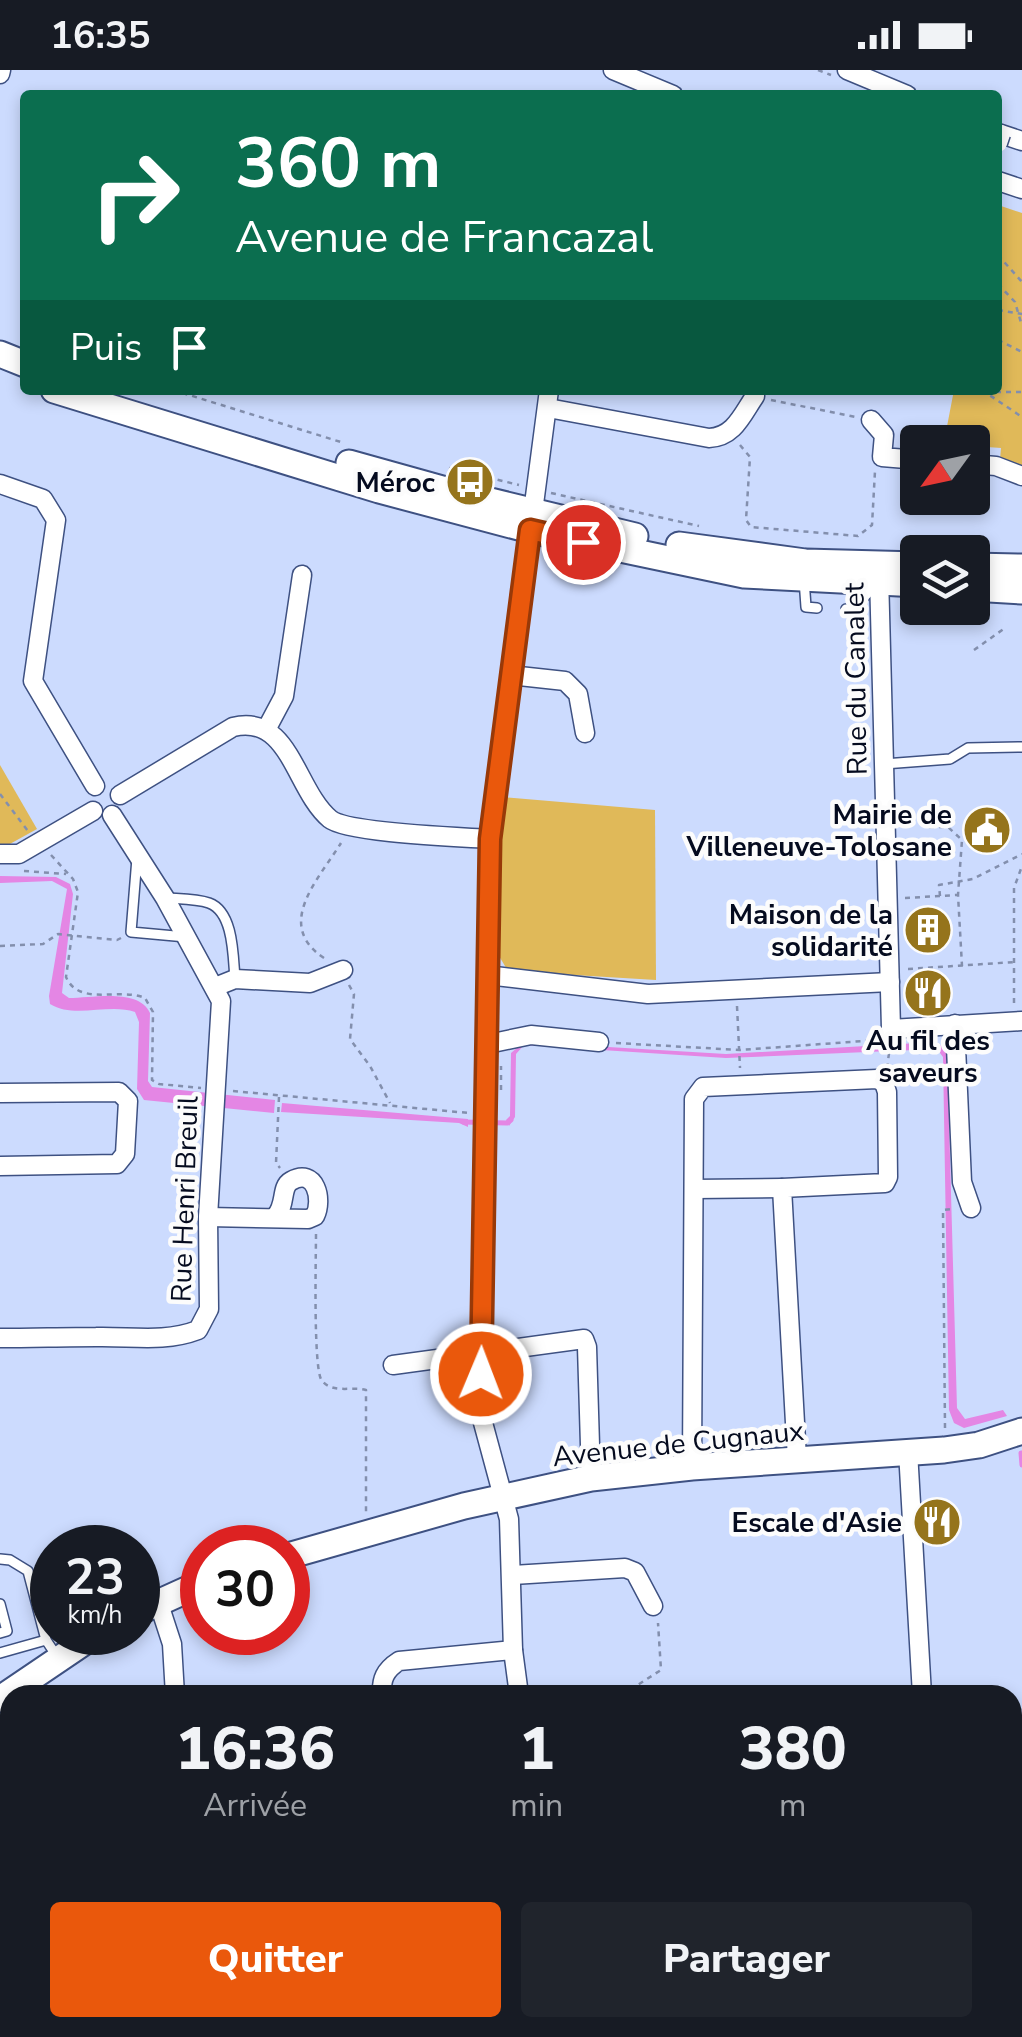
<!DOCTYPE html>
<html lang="fr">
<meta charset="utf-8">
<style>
body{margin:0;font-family:"Nunito Sans",sans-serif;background:#20242c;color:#f1f3f6;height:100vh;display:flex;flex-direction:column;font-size:38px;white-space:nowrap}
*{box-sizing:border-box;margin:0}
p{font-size:32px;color:#9ea1a6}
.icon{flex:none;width:55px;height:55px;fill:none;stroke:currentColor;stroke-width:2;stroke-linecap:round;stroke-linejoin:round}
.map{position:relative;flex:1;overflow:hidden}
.side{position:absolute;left:0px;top:1615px;width:1022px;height:352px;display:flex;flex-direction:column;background:#171b24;border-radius:30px 30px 0 0;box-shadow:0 5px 15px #0003}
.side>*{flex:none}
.guide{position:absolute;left:20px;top:20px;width:982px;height:305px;border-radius:10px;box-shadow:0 5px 15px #0003;background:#0b6e4f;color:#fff;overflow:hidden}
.needle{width:65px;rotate:237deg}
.buttons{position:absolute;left:900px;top:355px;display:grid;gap:20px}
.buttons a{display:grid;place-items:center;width:90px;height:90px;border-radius:10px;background:#171b24;box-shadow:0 5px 15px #0003;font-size:50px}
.speed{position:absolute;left:30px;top:1455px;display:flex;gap:20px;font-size:50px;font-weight:700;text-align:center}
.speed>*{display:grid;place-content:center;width:130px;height:130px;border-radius:50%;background:#171b24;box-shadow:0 5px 15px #0003;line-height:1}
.speed small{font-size:25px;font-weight:400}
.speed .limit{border:15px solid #d22;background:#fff;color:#111}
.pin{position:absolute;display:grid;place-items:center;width:85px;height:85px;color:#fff;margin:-42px;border:5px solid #fff;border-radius:50%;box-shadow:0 2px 10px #0007}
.me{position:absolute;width:110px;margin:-55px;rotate:1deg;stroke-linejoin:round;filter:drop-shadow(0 0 8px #0008)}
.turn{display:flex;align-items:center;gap:35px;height:210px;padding:0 50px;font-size:45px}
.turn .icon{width:130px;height:130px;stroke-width:2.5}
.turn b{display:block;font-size:70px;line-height:85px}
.then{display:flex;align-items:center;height:95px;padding:0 50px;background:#0003;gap:20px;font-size:38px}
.eta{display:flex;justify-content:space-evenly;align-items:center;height:170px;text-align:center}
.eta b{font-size:60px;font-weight:800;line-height:70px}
.button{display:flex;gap:20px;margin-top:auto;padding:20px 50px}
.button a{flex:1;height:115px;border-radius:10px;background:#ea580c;color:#fff;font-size:40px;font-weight:800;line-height:115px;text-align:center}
.button a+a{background:#20242c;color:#f1f3f6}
.status{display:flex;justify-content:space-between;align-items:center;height:70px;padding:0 50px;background:#171b24;direction:ltr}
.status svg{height:28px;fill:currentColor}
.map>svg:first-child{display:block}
.green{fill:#e0b959}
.water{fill:#e486e4}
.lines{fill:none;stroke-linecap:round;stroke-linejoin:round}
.stream{stroke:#e486e4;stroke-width:5}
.lane-casing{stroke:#3e5182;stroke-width:12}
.street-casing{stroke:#3e5182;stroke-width:21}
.secondary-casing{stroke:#3e5182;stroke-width:29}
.path{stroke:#838fad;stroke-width:2.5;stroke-dasharray:5 5;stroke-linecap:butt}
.lane{stroke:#fff;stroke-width:9}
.street{stroke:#fff;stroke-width:18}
.secondary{stroke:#fff;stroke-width:25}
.street-bridge-casing{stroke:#3e5182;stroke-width:21;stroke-linecap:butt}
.path-bridge{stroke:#838fad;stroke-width:2.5;stroke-dasharray:5 5;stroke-linecap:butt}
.street-bridge{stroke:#fff;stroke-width:18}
.route-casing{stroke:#983908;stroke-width:25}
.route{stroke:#ea580c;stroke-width:18}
.labels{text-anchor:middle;stroke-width:9;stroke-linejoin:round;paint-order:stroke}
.poi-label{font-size:28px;font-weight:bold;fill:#050b1f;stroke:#fcfcfc;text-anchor:end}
.street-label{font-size:28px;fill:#050b1f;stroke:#fcfcfc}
</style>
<div class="status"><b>16:35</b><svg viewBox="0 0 49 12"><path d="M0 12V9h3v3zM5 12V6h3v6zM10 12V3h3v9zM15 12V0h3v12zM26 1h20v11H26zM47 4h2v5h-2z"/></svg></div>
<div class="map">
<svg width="1022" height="1967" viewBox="0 0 1022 1967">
<rect width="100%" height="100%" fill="#ccdbfe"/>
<g class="green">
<polygon points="998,135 1022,143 1022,399 1000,390 1001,378 973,376 972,372 944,372 954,320 998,320"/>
<polygon points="0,695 37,759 8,775 0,775"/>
<polygon points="502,727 655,740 656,910 508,901 496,881 498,769"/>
</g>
<g class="water">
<path d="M0,806L56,807L70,814L73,824L62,923L69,928C93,928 139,918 150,943L148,1011L152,1017L275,1030L274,1043L144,1030L137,1019L139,952L135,942C109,933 74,949 50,934L49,926L67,819L52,811L0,813Z"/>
<polygon points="524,972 726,984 935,972 947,979 957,1338 965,1349 1003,1340 1007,1346 964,1358 954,1353 949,1340 943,987 937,979 726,988 524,975 516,984 515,1047 509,1056 506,1050 510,1046 511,983"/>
<polygon points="282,1033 468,1049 468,1057 459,1053 281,1042"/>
</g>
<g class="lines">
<g class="stream">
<polyline points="463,1052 507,1053 511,1050"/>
<polyline points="1021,1383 1022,1395"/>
</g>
<g class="lane-casing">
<g id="lane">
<polyline points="804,509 806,537 817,538"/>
<polyline points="846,539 852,539 874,517"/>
<polyline points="884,694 950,689 968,678 1022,677"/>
<polyline points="137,788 131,862 186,867"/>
<path d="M167,828C180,829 197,829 209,833C234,842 233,887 235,909"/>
<polyline points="0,1489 10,1490 28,1501 46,1570 56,1585"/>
<polyline points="0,1534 7,1561 0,1563"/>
<polyline points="0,1583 46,1570"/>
</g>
</g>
<g class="street-casing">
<g id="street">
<polyline points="613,0 673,25"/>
<polyline points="847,0 907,25"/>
<polyline points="0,4 1,0"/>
<polyline points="998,63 1022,71"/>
<polyline points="998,111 1022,119"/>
<path d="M548,338L709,368C734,367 742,345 755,326"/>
<polyline points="871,350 884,365 882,387 918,390"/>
<polyline points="972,394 996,396 1022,406"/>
<polyline points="0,414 43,429 56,450 33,611 95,716"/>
<polyline points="879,505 891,959 1022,951"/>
<polyline points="510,605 565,611 578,624 585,663"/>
<polyline points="267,658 284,626 302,505"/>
<path d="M120,725L233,657C290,643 295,720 330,749C347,763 462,767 490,769"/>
<polyline points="0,784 19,784 93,741"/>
<polyline points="487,905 648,924 890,912"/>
<polyline points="215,917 235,909 310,913 343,900"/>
<polyline points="955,954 962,1112 971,1138"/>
<polyline points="488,974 531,965 599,972"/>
<polyline points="0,1023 119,1022 128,1031 125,1084 117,1094 0,1096"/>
<polyline points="694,1119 782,1118"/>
<path d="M208,1147L308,1149L315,1146C323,1130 316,1097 291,1111C280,1117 287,1135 275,1147"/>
<path d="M0,1268C32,1268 64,1267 96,1267C131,1266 164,1273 198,1260L209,1239L208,1147L221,931L165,828L112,745"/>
<polyline points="393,1295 584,1269 587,1277 591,1408"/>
<polyline points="908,1381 922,1625"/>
<polyline points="692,1397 694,1029 703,1017 877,1009 884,1013 887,1022 888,1107 885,1113 782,1118 797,1389"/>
<polyline points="513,1505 625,1498 635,1502 653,1536"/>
<polyline points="158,1531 172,1574 175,1625"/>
<path d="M382,1625C381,1609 385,1600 399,1591L513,1580"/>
<polyline points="519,1625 513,1580 509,1449 482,1349 481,1324 490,769 549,320"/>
<polyline points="195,1958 195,1967"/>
<polyline points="516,1958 517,1967"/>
<polyline points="788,1958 796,1967"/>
<polyline points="942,1958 943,1967"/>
</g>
</g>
<g class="secondary-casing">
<g id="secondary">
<polyline points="0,284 25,294"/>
<polyline points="54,320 379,420 530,460 744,505 918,514"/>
<polyline points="349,393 453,422 635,466"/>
<polyline points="679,475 805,492 918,495"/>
<polyline points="972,496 1022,497"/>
<polyline points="972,518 1022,521"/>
<polyline points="288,1486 464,1436 591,1408 692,1397 944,1380 979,1375 1022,1361"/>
<polyline points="138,1542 202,1513"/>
<polyline points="0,1629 99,1562"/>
</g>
</g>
<g class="path">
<polyline points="818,0 831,5"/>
<polyline points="998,185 1022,212"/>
<polyline points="998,214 1015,232 1022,256"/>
<polyline points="998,240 1022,244"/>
<polyline points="998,270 1022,282"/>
<polyline points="173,320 344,373"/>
<polyline points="982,320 1022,347"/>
<polyline points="986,322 1022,322"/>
<polyline points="771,330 856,347"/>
<polyline points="740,375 750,387 746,450 751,457 858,466 872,455 875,401"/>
<polyline points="449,398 519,415"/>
<polyline points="551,423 699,456"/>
<polyline points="974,580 1005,558"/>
<polyline points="0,724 28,761"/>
<polyline points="929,757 948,757 962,770 958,825 962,896"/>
<path d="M51,785L73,809L78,822L66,907C79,937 120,917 145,928L153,942L152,1010L159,1014L201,1018"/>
<polyline points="24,801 66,804"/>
<polyline points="940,826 939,815 973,809 1022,784"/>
<polyline points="905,828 957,825"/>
<polyline points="0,876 43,874 58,864 117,870 121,868"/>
<path d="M324,888C274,855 318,810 341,773"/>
<polyline points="908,899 1015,892"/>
<polyline points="349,915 354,924 350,969 370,996 390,1033"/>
<polyline points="1014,933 1014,818 1022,796"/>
<polyline points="737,936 740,998"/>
<polyline points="616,973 740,980 877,970"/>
<polyline points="887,998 890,976"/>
<polyline points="233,1021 469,1043"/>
<polyline points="279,1027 276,1093 280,1098"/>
<path d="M316,1164C316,1186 313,1301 322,1311C334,1324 352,1316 366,1320V1442"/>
<polyline points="945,1358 943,1140 952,1139"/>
<polyline points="622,1625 661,1600 658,1553"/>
</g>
<use href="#lane" class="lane"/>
<use href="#street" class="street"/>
<use href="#secondary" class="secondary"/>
<g class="street-bridge-casing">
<polyline id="street-bridge" points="998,73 1001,64"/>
</g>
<polyline class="path-bridge" points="501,1020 501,996"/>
<use href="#street-bridge" class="street-bridge"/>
</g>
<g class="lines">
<g class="route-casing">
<polyline id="route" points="481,1304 490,769 530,460 583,472"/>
</g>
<use href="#route" class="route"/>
</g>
<defs>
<g id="bus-disc" transform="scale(2.5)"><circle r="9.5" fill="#95741c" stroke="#fcfcfc"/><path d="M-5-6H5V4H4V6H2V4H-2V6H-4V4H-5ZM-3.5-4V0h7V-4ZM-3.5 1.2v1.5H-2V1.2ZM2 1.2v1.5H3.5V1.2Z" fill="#fff"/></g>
<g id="civic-disc" transform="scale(2.5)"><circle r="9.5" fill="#95741c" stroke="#fcfcfc"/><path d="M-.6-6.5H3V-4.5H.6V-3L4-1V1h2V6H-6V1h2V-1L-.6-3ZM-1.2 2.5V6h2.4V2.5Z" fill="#fff"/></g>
<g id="building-disc" transform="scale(2.5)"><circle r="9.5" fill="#95741c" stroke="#fcfcfc"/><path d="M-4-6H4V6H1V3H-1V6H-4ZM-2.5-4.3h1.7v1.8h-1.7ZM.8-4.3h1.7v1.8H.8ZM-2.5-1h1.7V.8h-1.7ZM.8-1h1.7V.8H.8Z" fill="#fff"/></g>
<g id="restaurant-disc" transform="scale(2.5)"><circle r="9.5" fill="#95741c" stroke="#fcfcfc"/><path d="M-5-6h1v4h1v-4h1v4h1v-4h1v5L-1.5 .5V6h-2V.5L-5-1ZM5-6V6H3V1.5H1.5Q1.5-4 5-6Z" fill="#fff"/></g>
</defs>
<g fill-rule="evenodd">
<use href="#bus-disc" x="470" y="412"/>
<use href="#civic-disc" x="987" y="760"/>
<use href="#building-disc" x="928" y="860"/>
<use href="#restaurant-disc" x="928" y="923"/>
<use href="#restaurant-disc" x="937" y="1452"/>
</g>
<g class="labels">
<g class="poi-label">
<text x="435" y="422">Méroc</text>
<text x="952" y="754">Mairie de<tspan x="952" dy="32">Villeneuve-Tolosane</tspan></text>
<text x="893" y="854">Maison de la<tspan x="893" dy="32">solidarité</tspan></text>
<text x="928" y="980" text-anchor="middle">Au fil des<tspan x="928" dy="32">saveurs</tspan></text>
<text x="902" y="1462">Escale d'Asie</text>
</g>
<g class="street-label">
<text transform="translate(855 609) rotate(-91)" y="10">Rue du Canalet</text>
<text transform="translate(184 1129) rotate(-88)" y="10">Rue Henri Breuil</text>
<text transform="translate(678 1373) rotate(-6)" y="10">Avenue de Cugnaux</text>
</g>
</g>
</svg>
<div class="buttons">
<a><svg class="needle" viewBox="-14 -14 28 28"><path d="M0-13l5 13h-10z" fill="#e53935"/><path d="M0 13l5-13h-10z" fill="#9ea1a6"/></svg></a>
<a><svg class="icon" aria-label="layers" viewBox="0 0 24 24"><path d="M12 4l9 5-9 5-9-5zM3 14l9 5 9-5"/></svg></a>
</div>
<div class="speed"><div>23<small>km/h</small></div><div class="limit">30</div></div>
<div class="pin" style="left:583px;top:472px;background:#d93025"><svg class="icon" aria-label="arrive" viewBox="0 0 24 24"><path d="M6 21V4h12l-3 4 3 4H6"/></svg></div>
<svg class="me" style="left:481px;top:1304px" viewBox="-20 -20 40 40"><circle r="17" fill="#ea580c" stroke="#fff" stroke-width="3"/><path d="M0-11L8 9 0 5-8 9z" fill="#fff"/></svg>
<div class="guide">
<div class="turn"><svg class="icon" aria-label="right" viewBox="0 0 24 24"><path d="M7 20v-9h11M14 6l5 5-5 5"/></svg><div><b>360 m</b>Avenue de Francazal</div></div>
<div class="then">Puis<svg class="icon" aria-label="arrive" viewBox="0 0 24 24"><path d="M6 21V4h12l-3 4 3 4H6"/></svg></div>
</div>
<section class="side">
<div class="eta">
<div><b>16:36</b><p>Arrivée</p></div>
<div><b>1</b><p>min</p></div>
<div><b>380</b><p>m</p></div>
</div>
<div class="button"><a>Quitter</a><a>Partager</a></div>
</section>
</div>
